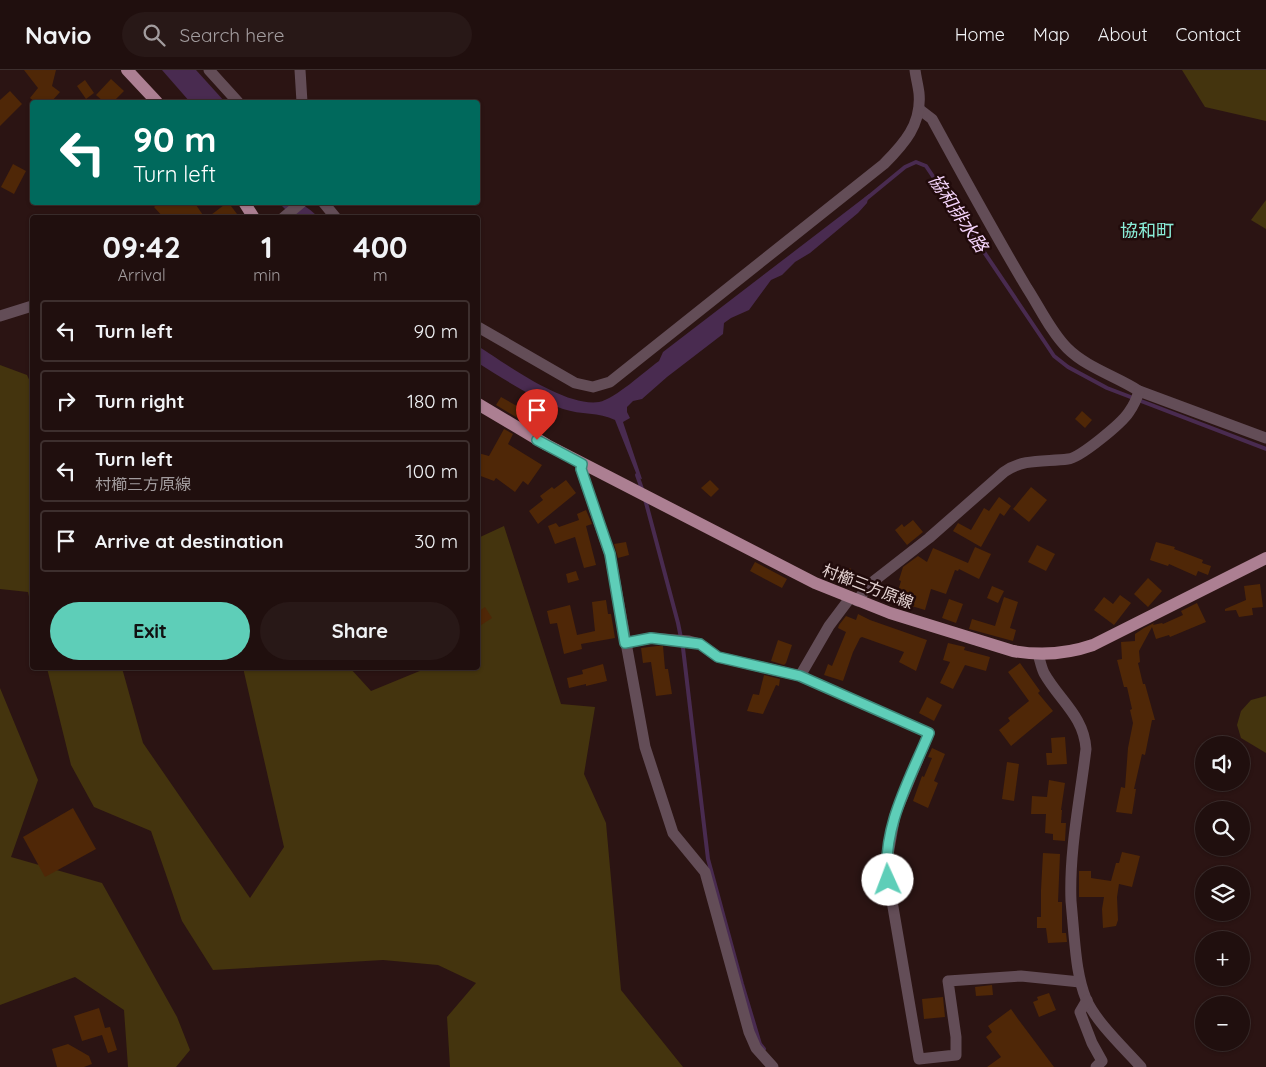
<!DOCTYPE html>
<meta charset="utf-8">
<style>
body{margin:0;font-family:Quicksand,"Noto Sans JP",sans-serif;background:#281817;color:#f1f3f6;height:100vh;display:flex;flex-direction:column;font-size:19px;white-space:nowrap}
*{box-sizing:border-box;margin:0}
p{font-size:16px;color:#a29c9e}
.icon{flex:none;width:28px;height:28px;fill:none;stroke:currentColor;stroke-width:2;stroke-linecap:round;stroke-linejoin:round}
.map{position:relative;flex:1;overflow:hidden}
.sheet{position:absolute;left:30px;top:145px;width:450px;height:455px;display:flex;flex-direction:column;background:#200f0e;border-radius:5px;box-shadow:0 1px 4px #0004,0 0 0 1px #3d2f2e}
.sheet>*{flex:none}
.guide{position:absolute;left:30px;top:30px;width:450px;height:105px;border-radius:5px;box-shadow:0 1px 4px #0004,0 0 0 1px #3d2f2e;background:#00695c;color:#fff;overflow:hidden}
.fabs{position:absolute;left:1195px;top:666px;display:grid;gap:10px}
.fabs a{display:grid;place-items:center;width:55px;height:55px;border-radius:50%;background:#200f0e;box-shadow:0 1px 4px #0004,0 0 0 1px #3d2f2e;font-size:25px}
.pin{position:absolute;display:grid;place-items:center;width:42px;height:42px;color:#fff;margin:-51px -21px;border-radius:50% 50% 50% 0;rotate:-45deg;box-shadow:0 0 5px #0007}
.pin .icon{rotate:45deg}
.me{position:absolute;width:55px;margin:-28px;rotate:358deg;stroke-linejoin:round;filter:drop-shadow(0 0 4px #0008)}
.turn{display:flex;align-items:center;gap:18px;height:105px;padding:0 20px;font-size:22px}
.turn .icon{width:65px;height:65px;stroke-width:2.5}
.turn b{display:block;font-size:35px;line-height:42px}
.eta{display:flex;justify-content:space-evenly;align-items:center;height:85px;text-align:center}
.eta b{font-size:30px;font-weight:700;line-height:35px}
.button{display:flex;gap:10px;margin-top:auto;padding:10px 20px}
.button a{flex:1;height:58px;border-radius:30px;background:#5eceb8;color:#111;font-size:20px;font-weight:700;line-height:58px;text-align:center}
.button a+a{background:#281817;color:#f1f3f6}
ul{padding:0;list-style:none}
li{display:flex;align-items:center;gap:15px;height:62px;margin:0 10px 8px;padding:0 10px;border:2px solid #3d2f2e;border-radius:5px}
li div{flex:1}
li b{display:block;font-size:19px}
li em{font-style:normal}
header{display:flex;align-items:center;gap:30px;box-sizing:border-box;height:70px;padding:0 25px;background:#200f0e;border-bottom:1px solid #3d2f2e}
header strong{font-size:24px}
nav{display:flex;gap:28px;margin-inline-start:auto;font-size:18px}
.search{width:350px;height:45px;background:#281817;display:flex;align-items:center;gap:12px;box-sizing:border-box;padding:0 18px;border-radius:28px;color:#a29c9e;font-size:19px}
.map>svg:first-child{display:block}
.green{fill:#44340e}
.water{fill:#492b50}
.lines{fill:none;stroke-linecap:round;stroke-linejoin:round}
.stream{stroke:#492b50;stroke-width:4}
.building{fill:#4f2707}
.minor{stroke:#634d57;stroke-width:11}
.major{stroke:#ac7f92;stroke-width:12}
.route-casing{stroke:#3d8678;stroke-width:12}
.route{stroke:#5eceb8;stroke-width:9}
.labels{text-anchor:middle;stroke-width:5;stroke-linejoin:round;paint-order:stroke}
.street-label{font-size:16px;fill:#e6d5d4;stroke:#210b0b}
.water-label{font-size:18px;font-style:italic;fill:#f6d6fd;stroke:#210b0b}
.neighbourhood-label{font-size:18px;fill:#89edd8;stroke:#210b0b}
</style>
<header>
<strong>Navio</strong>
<div class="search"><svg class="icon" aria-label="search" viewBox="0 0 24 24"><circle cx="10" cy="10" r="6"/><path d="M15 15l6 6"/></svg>Search here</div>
<nav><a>Home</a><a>Map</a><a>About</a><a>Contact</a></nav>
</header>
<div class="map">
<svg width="1266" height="997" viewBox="0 0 1266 997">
<rect width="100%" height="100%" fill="#2b1413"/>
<g class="green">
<polygon points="1182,0 1266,0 1266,51 1205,37"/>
<polygon points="1266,130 1266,159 1251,150"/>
<polygon points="0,295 27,305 32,316 32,541 28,522 0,519"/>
<polygon points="504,456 561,634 595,637 584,704 606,753 621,920 683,997 450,997 447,947 476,913 438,895 383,890 213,900 182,851 151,761 94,737 71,695 47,598 122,598 143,673 250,828 284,777 244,602 244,598 350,598 371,621 427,598 478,598 478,468"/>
<polygon points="0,618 38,710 11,787 102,813 177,947 190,980 176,997 128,997 124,940 75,907 0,935"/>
<polygon points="1266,626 1266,683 1241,668 1237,655 1241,641 1251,630"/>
</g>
<g class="water">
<polygon points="162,0 196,0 225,32 190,32"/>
<path d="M869,124L867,133L858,143L810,183L795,192L782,205L771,210L749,240L731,248L724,253L723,264L667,307L642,329L633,331L627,337V342L630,348L623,352L642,409L638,408L615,350C599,342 581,345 563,339C535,329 503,309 478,293V276C506,294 564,337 599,332C615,329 645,301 659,291L663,282Z"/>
<path d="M279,133C299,133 304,133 318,147H293Z"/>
</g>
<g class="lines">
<g class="stream">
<polyline points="866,129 905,97 916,92 926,96 1044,271 1054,286 1068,297 1107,318 1266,379"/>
<polyline points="637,405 642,419"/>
<polyline points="645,429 678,553 683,578 708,789 742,914 760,974 764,979"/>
</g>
</g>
<g class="building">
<polygon points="24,0 56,0 52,16 60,22 51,32 35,32 30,28 38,18"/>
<polygon points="111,9 124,21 113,32 104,32 96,25"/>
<polygon points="85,10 94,23 86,29 77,16"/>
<polygon points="10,21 22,34 0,56 0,30"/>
<polygon points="13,94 26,101 14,124 1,117"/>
<polygon points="160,132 194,132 205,148 164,148 154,137"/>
<polygon points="228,132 240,148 207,148"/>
<polygon points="501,327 531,344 526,353 496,335"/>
<polygon points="1082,341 1092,350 1085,358 1075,349"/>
<polygon points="504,359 513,364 508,374 542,395 528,415 523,411 515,422 496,408 494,411 478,405 478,383 489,386"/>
<polygon points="566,410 576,423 538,454 529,441 543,430 540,426 552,417 554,419"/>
<polygon points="710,410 719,419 711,427 701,418"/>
<polygon points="1031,417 1047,430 1029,452 1013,439"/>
<polygon points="999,427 1011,436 1004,446 1000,443 981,477 953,461 958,453 971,460 984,438 989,441"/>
<polygon points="586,440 592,454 586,456 596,495 584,498 575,467 555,474 548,456 556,453 559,457 579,450 577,444"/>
<polygon points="913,450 923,462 907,475 895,460 902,454 904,457"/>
<polygon points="626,472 629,485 618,488 614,474"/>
<polygon points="1156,472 1175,477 1174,479 1203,490 1202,493 1211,496 1208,505 1198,501 1196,506 1169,494 1168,496 1150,490"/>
<polygon points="1037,475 1055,484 1046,501 1028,492"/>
<polygon points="975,477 991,484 979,509 959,499 958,501 955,500 946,524 931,519 925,540 895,531 901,511 899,510 903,497 918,486 927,492 933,478 968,493"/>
<polygon points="755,492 787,509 782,518 750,501"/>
<polygon points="850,498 859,508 849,516 840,506"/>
<polygon points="576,501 579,510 568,513 566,504"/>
<polygon points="1148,508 1162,521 1148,537 1134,524"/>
<polygon points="1260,514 1263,537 1252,538 1253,545 1239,547 1236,540 1225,541 1225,539 1246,530 1244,516"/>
<polygon points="992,516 1004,521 998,533 987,528"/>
<polygon points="1120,525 1131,533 1114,555 1094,540 1104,527 1113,534"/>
<polygon points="1004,527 1018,532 1010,558 1016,560 1013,571 969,559 972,549 995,556"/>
<polygon points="949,529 963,534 956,553 942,548"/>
<polygon points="606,530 608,544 611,544 615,568 581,574 582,579 564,584 557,553 550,554 547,541 570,535 577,565 595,561 592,532"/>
<polygon points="1197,533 1206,552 1170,567 1169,565 1156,569 1152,557 1139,581 1140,592 1138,593 1143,614 1145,614 1155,650 1152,650 1145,685 1142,684 1134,719 1136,719 1132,744 1116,742 1121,717 1125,718 1128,678 1133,653 1130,640 1132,639 1127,617 1124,617 1117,590 1122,589 1121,572 1135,571 1135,564 1144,558 1154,553 1153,555 1162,553 1163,554 1183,545 1181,541"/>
<polygon points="485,537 492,548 478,557 478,542"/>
<polygon points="858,544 870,550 927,570 916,601 899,592 904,582 862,567 860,568 853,582 843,611 824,605 828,594 832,596 846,562 838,558 839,555 846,546 856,550"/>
<polygon points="778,570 792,575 786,593 784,595 771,591"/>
<polygon points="948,573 965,577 964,580 990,587 986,601 965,595 953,619 940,613 950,592 943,590"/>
<polygon points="657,576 663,576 665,599 668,599 672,624 656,626 651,592 643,593 641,578"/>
<polygon points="1020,593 1040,621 1038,623 1053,641 1011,676 999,660 1010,651 1008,648 1029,631 1008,602"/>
<polygon points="603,594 607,611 586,616 586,614 569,618 567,608 583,604 582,600"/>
<polygon points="764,605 780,609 779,616 776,615 763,644 747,641 753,624 759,625"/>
<polygon points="927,627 942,635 934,651 919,643"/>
<polygon points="1065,667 1067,694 1047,695 1046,683 1052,683 1051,668"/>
<polygon points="932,678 945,684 934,711 938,713 928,738 913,731 922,706 924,707 932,688 928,687"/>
<polygon points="1007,692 1019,694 1014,731 1002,729"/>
<polygon points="1049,710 1065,713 1061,740 1062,740 1061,753 1066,753 1065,771 1053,770 1053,764 1045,763 1046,744 1031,744 1032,726 1047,727"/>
<polygon points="73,738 96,779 45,807 23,767"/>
<polygon points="1122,782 1140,786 1132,817 1119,814 1117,827 1118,850 1116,856 1103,858 1102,839 1104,827 1079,827 1079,801 1091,801 1091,808 1111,811 1116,793 1119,793"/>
<polygon points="1043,783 1060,784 1058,832 1062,832 1062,863 1066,863 1067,872 1048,873 1046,858 1037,858 1037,847 1041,847 1041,820"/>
<polygon points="992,915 993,925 976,926 975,917"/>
<polygon points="1049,923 1056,940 1039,947 1033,932 1038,930 1037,927"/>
<polygon points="943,927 945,947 924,949 922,929"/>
<polygon points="99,938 105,958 110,957 117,980 108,983 102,965 82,971 74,946"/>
<polygon points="1011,939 1018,949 1054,997 987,997 1001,987 986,967 992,962 988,956"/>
<polygon points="68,974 89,986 92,994 84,997 57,997 52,979"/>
</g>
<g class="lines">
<g class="minor">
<polyline points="209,0 238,32"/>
<polyline points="300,0 302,32"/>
<path d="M919,39L932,49C963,106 994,163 1027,218C1040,238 1051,262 1067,278C1087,298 1116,306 1139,321L1266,368"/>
<polyline points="323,132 336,148"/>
<polyline points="283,148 302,132"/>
<polyline points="0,246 32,236"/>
<path d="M478,257L575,313L593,317L610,312L884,94C904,74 922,54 919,23C918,15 916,8 915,0"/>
<polyline points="582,394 581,399 610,485 645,677 673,763 705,802 749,962 756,978 773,997"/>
<path d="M857,531L870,514L929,468L1004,402C1024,388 1045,392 1068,389C1080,388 1122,353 1129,342C1134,335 1137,328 1139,321"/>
<polyline points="625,573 651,568 689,571 700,574 718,587 800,606 929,663 895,745 886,796 919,989 956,985 956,967 948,911 1021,906 1080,912"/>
<path d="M1038,584C1040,590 1041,597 1044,603C1059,630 1084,646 1086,679C1080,729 1069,781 1071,831C1072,842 1073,854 1074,865C1076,887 1078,909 1086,929C1096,952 1124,978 1141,997"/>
<polyline points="800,606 829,556 850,528"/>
<polyline points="1087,930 1080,942 1092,973 1102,991 1096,997"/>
</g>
<g class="major">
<polyline points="127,0 157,32"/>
<polyline points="244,132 254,148"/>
<path d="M478,334L547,375L815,513L890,543L1013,581C1041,586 1067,584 1093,575L1266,488"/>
</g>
</g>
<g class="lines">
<g class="route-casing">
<path id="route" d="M537,370L582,394L581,399L610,484L625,573L651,568L700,574L718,587L800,606L929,663C910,709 881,759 888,810"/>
</g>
<use href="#route" class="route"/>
</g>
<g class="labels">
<g class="street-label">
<text transform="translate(868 516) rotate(21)" y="6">村櫛三方原線</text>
</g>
<g class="water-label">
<text transform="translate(958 143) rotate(56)" y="6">協和排水路</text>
</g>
<g class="neighbourhood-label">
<text x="1147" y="167">協和町</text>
</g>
</g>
</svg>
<div class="fabs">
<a><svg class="icon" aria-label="sound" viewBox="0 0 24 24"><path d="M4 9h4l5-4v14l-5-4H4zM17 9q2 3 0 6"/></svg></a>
<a><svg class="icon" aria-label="search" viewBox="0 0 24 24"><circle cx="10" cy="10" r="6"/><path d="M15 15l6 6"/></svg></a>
<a><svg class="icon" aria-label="layers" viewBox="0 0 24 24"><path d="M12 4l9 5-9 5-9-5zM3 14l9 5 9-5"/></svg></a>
<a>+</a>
<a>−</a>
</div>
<div class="pin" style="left:537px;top:370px;background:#d93025"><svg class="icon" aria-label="arrive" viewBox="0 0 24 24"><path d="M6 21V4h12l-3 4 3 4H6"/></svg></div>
<svg class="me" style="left:888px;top:810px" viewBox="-20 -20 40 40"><circle r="19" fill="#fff"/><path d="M0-13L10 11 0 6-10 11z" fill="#5eceb8"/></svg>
<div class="guide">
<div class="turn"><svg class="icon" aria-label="left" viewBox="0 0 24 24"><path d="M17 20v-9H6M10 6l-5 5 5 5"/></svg><div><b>90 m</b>Turn left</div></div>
</div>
<section class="sheet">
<div class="eta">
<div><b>09:42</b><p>Arrival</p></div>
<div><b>1</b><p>min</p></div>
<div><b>400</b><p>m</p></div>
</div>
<ul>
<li><svg class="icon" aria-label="left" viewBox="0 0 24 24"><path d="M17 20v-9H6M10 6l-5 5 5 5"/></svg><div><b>Turn left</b></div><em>90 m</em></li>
<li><svg class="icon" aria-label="right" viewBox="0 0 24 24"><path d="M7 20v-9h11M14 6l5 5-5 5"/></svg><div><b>Turn right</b></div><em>180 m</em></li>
<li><svg class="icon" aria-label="left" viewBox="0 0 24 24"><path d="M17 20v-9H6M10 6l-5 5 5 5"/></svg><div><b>Turn left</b><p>村櫛三方原線</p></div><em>100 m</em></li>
<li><svg class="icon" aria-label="arrive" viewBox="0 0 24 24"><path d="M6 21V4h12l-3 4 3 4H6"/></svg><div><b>Arrive at destination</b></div><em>30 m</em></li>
</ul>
<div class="button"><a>Exit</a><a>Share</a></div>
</section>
</div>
